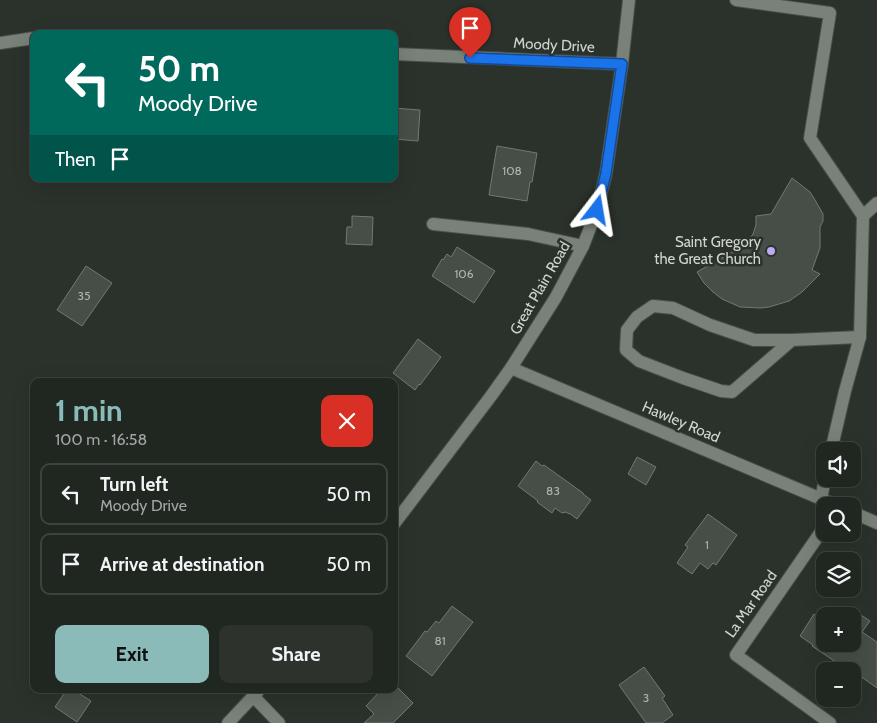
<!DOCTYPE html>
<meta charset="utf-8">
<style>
body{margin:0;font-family:Cabin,sans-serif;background:#2d322d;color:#f1f3f6;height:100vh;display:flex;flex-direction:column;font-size:19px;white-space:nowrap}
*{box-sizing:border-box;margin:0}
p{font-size:16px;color:#a2a5a5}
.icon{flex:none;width:28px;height:28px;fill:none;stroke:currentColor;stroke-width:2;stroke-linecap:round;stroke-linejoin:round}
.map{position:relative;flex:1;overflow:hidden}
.sheet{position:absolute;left:30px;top:378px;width:368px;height:315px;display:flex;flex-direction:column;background:#202620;border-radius:10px;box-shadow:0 5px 20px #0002,0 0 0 1px #3d433e}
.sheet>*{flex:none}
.top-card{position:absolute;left:30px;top:30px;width:368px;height:152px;border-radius:10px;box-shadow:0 5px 20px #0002,0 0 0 1px #3d433e;background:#00695c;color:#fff;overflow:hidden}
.tools{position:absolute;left:816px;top:442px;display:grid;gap:10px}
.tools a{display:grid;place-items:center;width:45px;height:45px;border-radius:10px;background:#202620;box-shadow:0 5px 20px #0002,0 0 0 1px #3d433e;font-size:25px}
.pin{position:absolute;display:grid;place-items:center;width:42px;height:42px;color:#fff;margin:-51px -21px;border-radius:50% 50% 50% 0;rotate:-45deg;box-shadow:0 0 5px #0007}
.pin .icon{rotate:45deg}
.me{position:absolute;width:55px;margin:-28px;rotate:14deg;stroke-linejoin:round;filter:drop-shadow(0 0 4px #0008)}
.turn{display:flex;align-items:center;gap:18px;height:105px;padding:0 25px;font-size:22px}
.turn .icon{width:65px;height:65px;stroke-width:2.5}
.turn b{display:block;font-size:35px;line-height:42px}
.then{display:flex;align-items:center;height:48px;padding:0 25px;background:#0003;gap:10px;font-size:19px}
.round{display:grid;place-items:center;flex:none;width:52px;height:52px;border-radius:10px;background:#2d322d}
.head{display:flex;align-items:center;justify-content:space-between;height:85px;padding:0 25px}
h1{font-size:30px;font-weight:700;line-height:38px;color:#8bbbb9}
.action{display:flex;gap:10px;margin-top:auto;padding:10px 25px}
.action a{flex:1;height:58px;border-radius:10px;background:#8bbbb9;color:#111;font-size:20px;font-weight:700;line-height:58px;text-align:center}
.action a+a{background:#2d322d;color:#f1f3f6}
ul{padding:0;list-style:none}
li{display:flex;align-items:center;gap:15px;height:62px;margin:0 10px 8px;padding:0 15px;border:2px solid #3d433e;border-radius:10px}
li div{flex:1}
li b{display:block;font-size:19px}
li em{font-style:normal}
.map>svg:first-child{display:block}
.building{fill:#474e47;stroke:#717971}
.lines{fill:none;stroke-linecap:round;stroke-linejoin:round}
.minor-casing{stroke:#484e49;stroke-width:14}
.minor{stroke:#798179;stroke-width:12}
.route-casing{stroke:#114b97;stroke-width:12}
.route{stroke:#1a73e8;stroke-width:9}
.poi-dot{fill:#bda9f5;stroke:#2b322b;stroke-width:2}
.labels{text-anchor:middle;stroke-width:5;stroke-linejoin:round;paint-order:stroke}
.number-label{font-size:12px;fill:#aeb3ae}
.street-label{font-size:15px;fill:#d0d5d0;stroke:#2b322b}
.poi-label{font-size:15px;fill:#d0d5d0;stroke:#2b322b;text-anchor:end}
</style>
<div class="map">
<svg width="877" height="723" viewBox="0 0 877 723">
<rect width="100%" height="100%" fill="#2b322b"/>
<g class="building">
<polygon points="394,108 420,110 418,141 394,139"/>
<polygon points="497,146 537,153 532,182 530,182 527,201 489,195"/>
<polygon points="792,178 810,192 815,200 823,214 823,221 820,227 820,248 812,270 820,274 802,292 789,301 769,307 761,308 740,307 722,299 713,292 704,283 697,272 746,244 753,234 756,225 756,216 771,214"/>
<polygon points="352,216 373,217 372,245 346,244 347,227 352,227"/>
<polygon points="457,247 495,271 474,303 432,276 442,259 443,260 447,254 451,257"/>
<polygon points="86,266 112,283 82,326 57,310"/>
<polygon points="418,339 441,357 420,385 419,384 415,390 393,373"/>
<polygon points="637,457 656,467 646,485 628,474"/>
<polygon points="536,461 542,466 544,465 583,493 583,494 591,500 577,519 569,513 569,514 566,512 562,513 555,508 552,513 537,502 538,501 518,486"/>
<polygon points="708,514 737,535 716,565 713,563 708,569 700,563 692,574 677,563 688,547 685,545"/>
<polygon points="452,606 473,622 432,676 406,656 425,631 427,632 436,621 439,623"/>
<polygon points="849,607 870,621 862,632 877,642 877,688 856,673 854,675 852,674 852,671 849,671 812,646 813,645 800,636 814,614 825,621 825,644 852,644 852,616 843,616"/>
<polygon points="644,667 665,696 662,698 673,715 662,723 646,723 619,685"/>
<polygon points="394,684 413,703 393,723 364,723 374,714 366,706 382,689 394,689"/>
<polygon points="67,689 72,689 91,701 77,722 55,707"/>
</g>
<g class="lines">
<g class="minor-casing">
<g id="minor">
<polyline points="736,0 830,13 810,138 863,216"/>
<polyline points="0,43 34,38"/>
<polyline points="394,54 622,64"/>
<polyline points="433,224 528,234 583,246"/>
<polyline points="792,340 732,392 721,391 683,378 639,361 626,350 627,330 637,317 653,306 673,308 710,325 754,340 792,340 860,337"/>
<polyline points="511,368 838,506"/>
<polyline points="831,451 845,391 860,337 863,216 877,203"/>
<polyline points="821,499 825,479"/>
<polyline points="852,512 877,523"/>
<polyline points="394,524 491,396 511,368 556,297 583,246 597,210 606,173 622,64 629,0"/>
<polyline points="825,526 736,655 830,723"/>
<polyline points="254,697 279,723"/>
<polyline points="228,723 260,689"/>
</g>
</g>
<use href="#minor" class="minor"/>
</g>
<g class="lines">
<g class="route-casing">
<polyline id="route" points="470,58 622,64 606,173 597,210"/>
</g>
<use href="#route" class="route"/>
</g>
<circle class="poi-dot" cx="771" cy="251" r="5"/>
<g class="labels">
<g class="number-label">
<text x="512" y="175">108</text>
<text x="464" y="278">106</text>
<text x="84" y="300">35</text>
<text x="553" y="495">83</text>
<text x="707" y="549">1</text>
<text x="440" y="645">81</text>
<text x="646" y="702">3</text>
</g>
<g class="street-label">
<text transform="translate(554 45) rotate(3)" y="5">Moody Drive</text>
<text transform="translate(540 288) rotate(-60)" y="5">Great Plain Road</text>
<text transform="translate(681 422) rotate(23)" y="5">Hawley Road</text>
<text transform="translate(751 604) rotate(-55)" y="5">La Mar Road</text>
</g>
<g class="poi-label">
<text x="761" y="247">Saint Gregory<tspan x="761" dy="17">the Great Church</tspan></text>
</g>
</g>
</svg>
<div class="tools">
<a><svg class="icon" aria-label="sound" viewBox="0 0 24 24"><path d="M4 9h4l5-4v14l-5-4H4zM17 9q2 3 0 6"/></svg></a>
<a><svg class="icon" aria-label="search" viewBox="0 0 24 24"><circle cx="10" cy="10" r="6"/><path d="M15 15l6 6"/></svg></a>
<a><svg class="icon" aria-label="layers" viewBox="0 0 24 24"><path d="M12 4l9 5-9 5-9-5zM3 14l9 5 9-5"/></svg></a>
<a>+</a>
<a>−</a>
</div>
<div class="pin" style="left:470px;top:58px;background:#d93025"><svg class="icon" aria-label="arrive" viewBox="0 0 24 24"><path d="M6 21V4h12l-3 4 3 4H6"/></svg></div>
<svg class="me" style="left:597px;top:210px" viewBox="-20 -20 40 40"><path d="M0-17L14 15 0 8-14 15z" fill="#1a73e8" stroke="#fff" stroke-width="4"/></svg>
<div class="top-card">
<div class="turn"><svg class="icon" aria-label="left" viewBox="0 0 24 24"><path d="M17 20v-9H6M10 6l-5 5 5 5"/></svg><div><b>50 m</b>Moody Drive</div></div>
<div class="then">Then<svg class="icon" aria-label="arrive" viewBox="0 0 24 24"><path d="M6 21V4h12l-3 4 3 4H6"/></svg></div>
</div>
<section class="sheet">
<div class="head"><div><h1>1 min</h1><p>100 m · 16:58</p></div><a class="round" style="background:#d93025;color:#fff"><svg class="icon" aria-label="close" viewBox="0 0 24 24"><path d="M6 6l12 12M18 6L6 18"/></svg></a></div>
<ul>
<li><svg class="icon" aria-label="left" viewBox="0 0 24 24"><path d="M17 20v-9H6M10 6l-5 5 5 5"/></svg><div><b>Turn left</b><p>Moody Drive</p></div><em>50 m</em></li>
<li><svg class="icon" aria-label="arrive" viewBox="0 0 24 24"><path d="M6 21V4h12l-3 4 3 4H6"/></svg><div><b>Arrive at destination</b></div><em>50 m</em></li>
</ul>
<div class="action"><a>Exit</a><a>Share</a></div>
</section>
</div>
